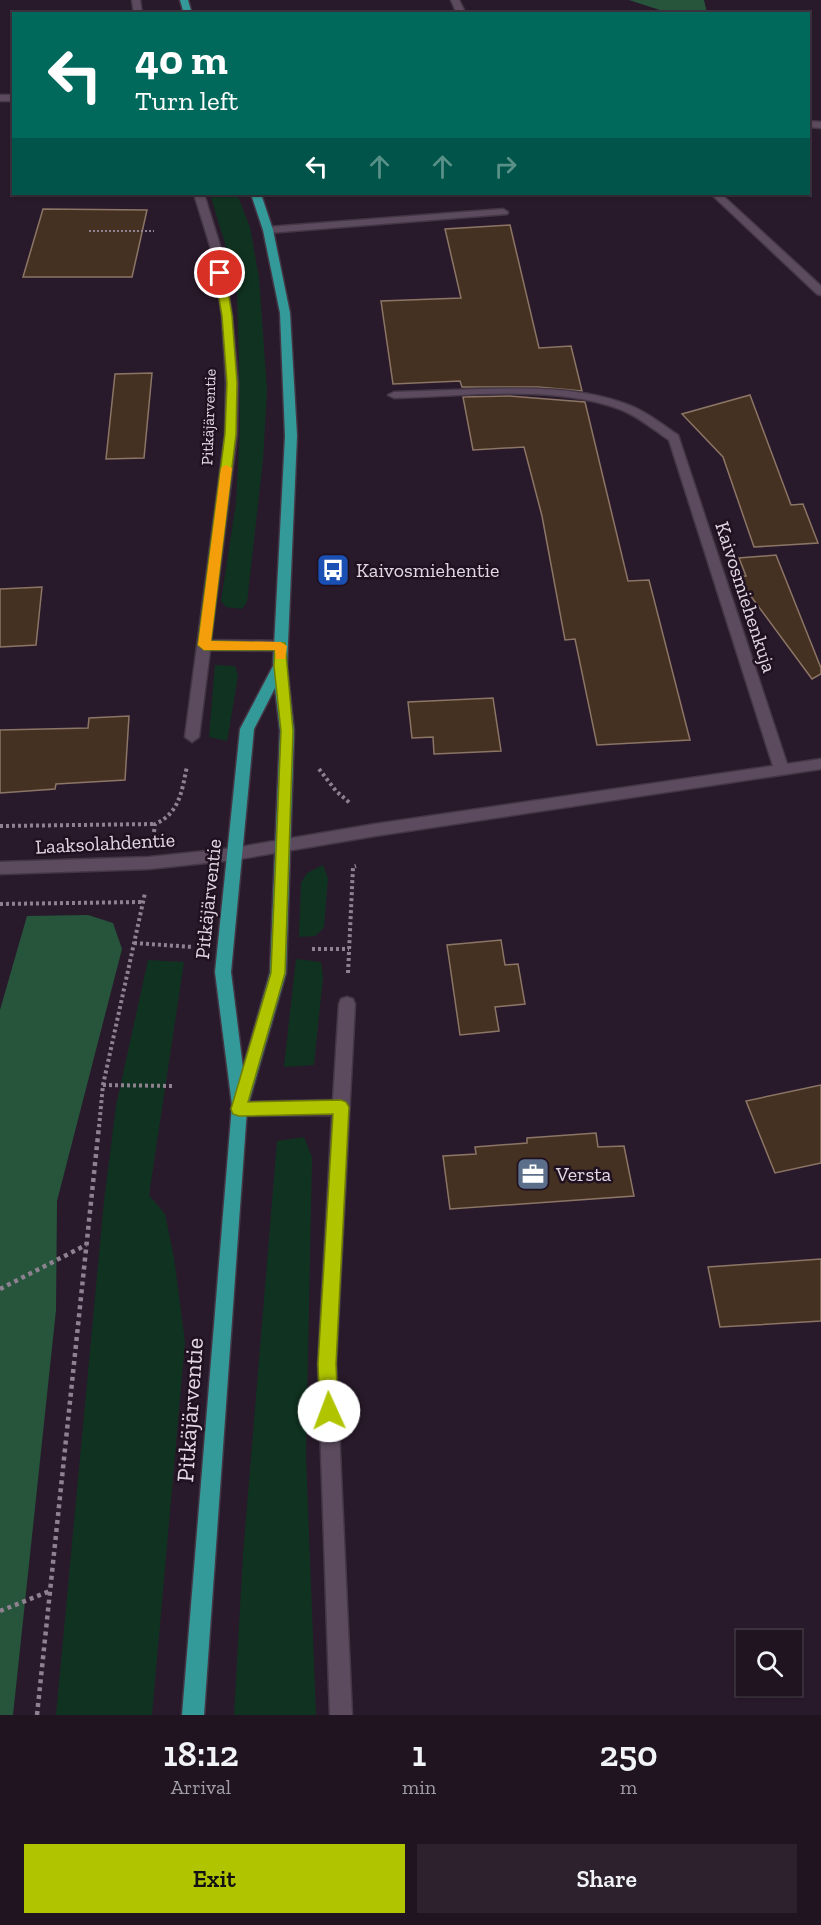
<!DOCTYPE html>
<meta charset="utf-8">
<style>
body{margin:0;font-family:"Zilla Slab",serif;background:#2c212d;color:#f1f3f6;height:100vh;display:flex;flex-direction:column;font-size:22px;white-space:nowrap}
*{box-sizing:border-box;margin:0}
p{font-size:20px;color:#a19ea5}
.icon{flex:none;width:33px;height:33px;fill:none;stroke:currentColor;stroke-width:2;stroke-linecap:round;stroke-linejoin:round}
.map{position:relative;height:1715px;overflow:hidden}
.details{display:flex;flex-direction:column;background:#1f1420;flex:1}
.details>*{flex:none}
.hud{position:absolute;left:12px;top:12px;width:798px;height:183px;border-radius:0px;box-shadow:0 2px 4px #0004,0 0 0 2px #3c333e;background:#00695c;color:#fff;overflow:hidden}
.controls{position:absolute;left:736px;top:1630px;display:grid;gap:12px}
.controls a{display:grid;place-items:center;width:66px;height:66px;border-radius:0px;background:#1f1420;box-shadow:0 2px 4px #0004,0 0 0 2px #3c333e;font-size:30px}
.pin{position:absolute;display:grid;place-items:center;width:51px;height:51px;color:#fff;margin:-26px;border:3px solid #fff;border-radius:50%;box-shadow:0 2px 6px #0007}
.me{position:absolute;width:66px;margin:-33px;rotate:358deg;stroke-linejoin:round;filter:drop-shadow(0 0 4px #0008)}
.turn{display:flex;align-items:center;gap:21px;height:126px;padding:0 24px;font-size:27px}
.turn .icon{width:78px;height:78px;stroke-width:2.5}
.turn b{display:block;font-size:42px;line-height:51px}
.lanes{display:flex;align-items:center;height:57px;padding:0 24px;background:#0003;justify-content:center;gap:30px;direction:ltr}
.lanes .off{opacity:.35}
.eta{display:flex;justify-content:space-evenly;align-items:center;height:102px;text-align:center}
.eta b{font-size:36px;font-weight:600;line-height:42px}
.cta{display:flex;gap:12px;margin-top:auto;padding:12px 24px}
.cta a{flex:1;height:69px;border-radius:0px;background:#b0c500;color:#111;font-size:24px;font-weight:600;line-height:69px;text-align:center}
.cta a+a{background:#2c212d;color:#f1f3f6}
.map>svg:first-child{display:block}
.green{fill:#103321}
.forest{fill:#26553c}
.building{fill:#453122;stroke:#8c7565;stroke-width:1.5}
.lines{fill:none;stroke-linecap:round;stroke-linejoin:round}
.minor-casing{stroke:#443745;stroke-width:3}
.major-casing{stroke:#443745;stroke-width:3}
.path-far2{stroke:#8e8190;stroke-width:2;stroke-dasharray:2 2;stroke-linecap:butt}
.path-far1{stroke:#8e8190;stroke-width:4;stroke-dasharray:3 3;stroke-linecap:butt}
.path{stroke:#8e8190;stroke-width:4.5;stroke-dasharray:4 4;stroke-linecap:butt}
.minor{fill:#5c4b5e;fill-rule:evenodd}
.major{fill:#339a99;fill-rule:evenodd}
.route{fill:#b0c500;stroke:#728000;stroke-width:1.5}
.slow{fill:#f59e0b}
.labels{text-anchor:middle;stroke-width:5;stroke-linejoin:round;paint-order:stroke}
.far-street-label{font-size:16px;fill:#e2d7e3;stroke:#201121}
.poi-label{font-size:20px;fill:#e2d7e3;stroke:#201121;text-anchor:start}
.street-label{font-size:20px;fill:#e2d7e3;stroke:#201121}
.near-street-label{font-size:24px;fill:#e2d7e3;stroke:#201121}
</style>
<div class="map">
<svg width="821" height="1715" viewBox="0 0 821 1715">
<rect width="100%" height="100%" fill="#291a2b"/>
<g class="green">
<polygon points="210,194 237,194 250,227 259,278 267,390 263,460 247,602 242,609 226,607 221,601 236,503 240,428 239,360 237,294 226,247"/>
<polygon points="215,665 235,666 238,676 227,741 209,737"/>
<polygon points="323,865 328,878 324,928 315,936 299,937 301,883 307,873"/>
<polygon points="296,959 321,962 323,977 314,1065 284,1067"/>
<polygon points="148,960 184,962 149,1195 165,1214 174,1258 185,1342 152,1715 56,1715 104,1201 116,1106"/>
<polygon points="304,1137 312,1157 306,1457 316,1715 234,1715 243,1555 277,1141"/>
</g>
<g class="forest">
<polygon points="629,0 704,0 707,13 669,13"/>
<polygon points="88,915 113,923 122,949 57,1201 56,1310 13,1715 0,1715 0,1010 27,916"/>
</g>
<g class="building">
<polygon points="43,209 147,210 132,277 23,277"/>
<polygon points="510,225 539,348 571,346 582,391 538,387 462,387 460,381 393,384 381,301 461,298 445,229"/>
<polygon points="152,373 144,458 106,459 115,374"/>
<polygon points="750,395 791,505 803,504 818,543 754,547 723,457 682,414"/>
<polygon points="509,396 585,402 628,581 649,580 690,740 597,745 575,639 565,640 542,516 524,447 473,450 463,397"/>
<polygon points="776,555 821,668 821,674 812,679 736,576 746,576 739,558"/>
<polygon points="42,587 36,645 0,647 0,589"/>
<polygon points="493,698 501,751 434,754 433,737 412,738 408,702"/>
<polygon points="129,716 125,780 56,784 55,789 0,793 0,730 88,728 89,718"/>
<polygon points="501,940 505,965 518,964 525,1004 495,1007 499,1031 460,1035 447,945"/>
<polygon points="821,1085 821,1163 775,1173 746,1101"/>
<polygon points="596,1133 598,1147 624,1146 634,1196 450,1209 443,1156 476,1154 475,1147 527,1143 527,1138"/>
<polygon points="821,1259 821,1321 720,1327 708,1267"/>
</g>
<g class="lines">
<g class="minor-casing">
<g id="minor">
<polygon points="132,0 140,0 142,14 134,14"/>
<polygon points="451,0 459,0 466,14 457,14"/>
<rect x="0" y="95" width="14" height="6"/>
<polygon points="808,121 821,122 821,128 808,127"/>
<polygon points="194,194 204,194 222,252 232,316 238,383 237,434 211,640 281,641 288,646 281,651 210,650 199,737 192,742 185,737 225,434 226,383 222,316 212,252"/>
<polygon points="711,194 721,194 821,286 821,295 817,294"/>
<polygon points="503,209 508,212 507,214 268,233 263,230 268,227"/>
<path d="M481,389C531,388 584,387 631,406C648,413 663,425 678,435L787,764L821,759V769L375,836L234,860L149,869L0,874V862L149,857L234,848L375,824L773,766L669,440C654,430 639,417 622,410C555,384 465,396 394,398L388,395L394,392Z"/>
<polygon points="347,997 353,999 355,1004 336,1364 352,1715 330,1715 318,1364 332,1115 239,1116 233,1114 231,1109 233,1104 239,1102 333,1100 339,1004 341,999"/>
</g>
</g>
<g class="major-casing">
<g id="major">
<polygon points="180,0 188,0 192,14 184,14"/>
<path d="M251,194H261L273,230L290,313L297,436L287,666L294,731L286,973L247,1109L204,1715H182L232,1105L215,972L240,729L273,666L285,436L280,313L263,230ZM275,688L280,731L270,973L243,1068L231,972L254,729Z"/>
</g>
</g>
<polyline class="path-far2" points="89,231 154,231"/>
<g class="path-far1">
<polyline points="319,769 336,791 350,803"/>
<polyline points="0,826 155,824"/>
<path d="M154,832L155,824C180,813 182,790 187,766"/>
<polyline points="0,904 143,902"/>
<polyline points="134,943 193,947"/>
<polyline points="312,949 349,949"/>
<polyline points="348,973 353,867 356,866"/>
<polyline points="103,1085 172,1086"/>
<polyline points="99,1127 103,1085 145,893"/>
</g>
<g class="path">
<polyline points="0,1289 86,1245"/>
<polyline points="0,1611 50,1591"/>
<polyline points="37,1715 99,1126"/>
</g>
<use href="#minor" class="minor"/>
<use href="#major" class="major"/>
</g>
<polygon class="route" points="220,270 225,273 232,316 237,383 236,434 211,641 285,643 293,731 285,973 248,1102 341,1100 346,1102 349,1107 336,1364 338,1411 335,1417 329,1420 323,1417 320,1411 318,1364 333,1114 239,1116 233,1114 231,1109 271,973 281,731 274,666 275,650 204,650 198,645 225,434 227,383 222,316 215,273"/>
<polygon class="slow" points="226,465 232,468 211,641 281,642 287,646 285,659 276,659 275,650 204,650 198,645 221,468"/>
<defs>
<g id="bus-square" transform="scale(1.725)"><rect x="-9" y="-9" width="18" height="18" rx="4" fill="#1a4fb4" stroke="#201121"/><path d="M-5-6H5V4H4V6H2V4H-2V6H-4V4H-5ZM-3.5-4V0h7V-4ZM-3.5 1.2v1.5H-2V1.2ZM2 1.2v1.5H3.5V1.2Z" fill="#fff"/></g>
<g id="office-square" transform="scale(1.725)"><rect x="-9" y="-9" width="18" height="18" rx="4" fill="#5c6f8a" stroke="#201121"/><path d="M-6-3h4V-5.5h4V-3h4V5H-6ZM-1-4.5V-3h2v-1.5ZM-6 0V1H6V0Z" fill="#fff"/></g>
</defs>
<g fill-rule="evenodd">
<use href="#bus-square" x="333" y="570"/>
<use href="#office-square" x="533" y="1174"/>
</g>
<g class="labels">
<g class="far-street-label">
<text transform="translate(208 417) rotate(-88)" y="6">Pitkäjärventie</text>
</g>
<g class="poi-label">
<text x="356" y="577">Kaivosmiehentie</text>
<text x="556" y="1181">Versta</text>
</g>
<g class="street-label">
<text transform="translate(746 597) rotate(72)" y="7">Kaivosmiehenkuja</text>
<text transform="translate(105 843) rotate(-3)" y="7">Laaksolahdentie</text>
<text transform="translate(208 899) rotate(-84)" y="7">Pitkäjärventie</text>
</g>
<g class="near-street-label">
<text transform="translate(190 1410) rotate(-86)" y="8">Pitkäjärventie</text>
</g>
</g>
</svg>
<div class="controls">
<a><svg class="icon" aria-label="search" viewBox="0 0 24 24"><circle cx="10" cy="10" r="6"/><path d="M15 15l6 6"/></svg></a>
</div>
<div class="pin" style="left:220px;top:273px;background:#d93025"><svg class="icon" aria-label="arrive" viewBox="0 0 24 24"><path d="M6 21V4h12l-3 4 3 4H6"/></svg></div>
<svg class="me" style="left:329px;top:1411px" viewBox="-20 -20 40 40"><circle r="19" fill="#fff"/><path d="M0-13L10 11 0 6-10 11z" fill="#b0c500"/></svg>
<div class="hud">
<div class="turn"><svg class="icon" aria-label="left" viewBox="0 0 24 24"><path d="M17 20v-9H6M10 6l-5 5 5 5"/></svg><div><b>40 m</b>Turn left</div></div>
<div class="lanes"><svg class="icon" aria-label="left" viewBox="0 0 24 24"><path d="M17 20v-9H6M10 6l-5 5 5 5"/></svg><svg class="icon off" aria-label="ahead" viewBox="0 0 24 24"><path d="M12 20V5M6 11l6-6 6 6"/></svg><svg class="icon off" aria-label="ahead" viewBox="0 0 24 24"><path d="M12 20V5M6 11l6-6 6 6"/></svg><svg class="icon off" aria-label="right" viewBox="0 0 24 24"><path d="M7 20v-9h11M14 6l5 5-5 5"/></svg></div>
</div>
</div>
<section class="details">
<div class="eta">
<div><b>18:12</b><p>Arrival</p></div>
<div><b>1</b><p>min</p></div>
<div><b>250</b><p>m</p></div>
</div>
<div class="cta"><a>Exit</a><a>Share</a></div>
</section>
